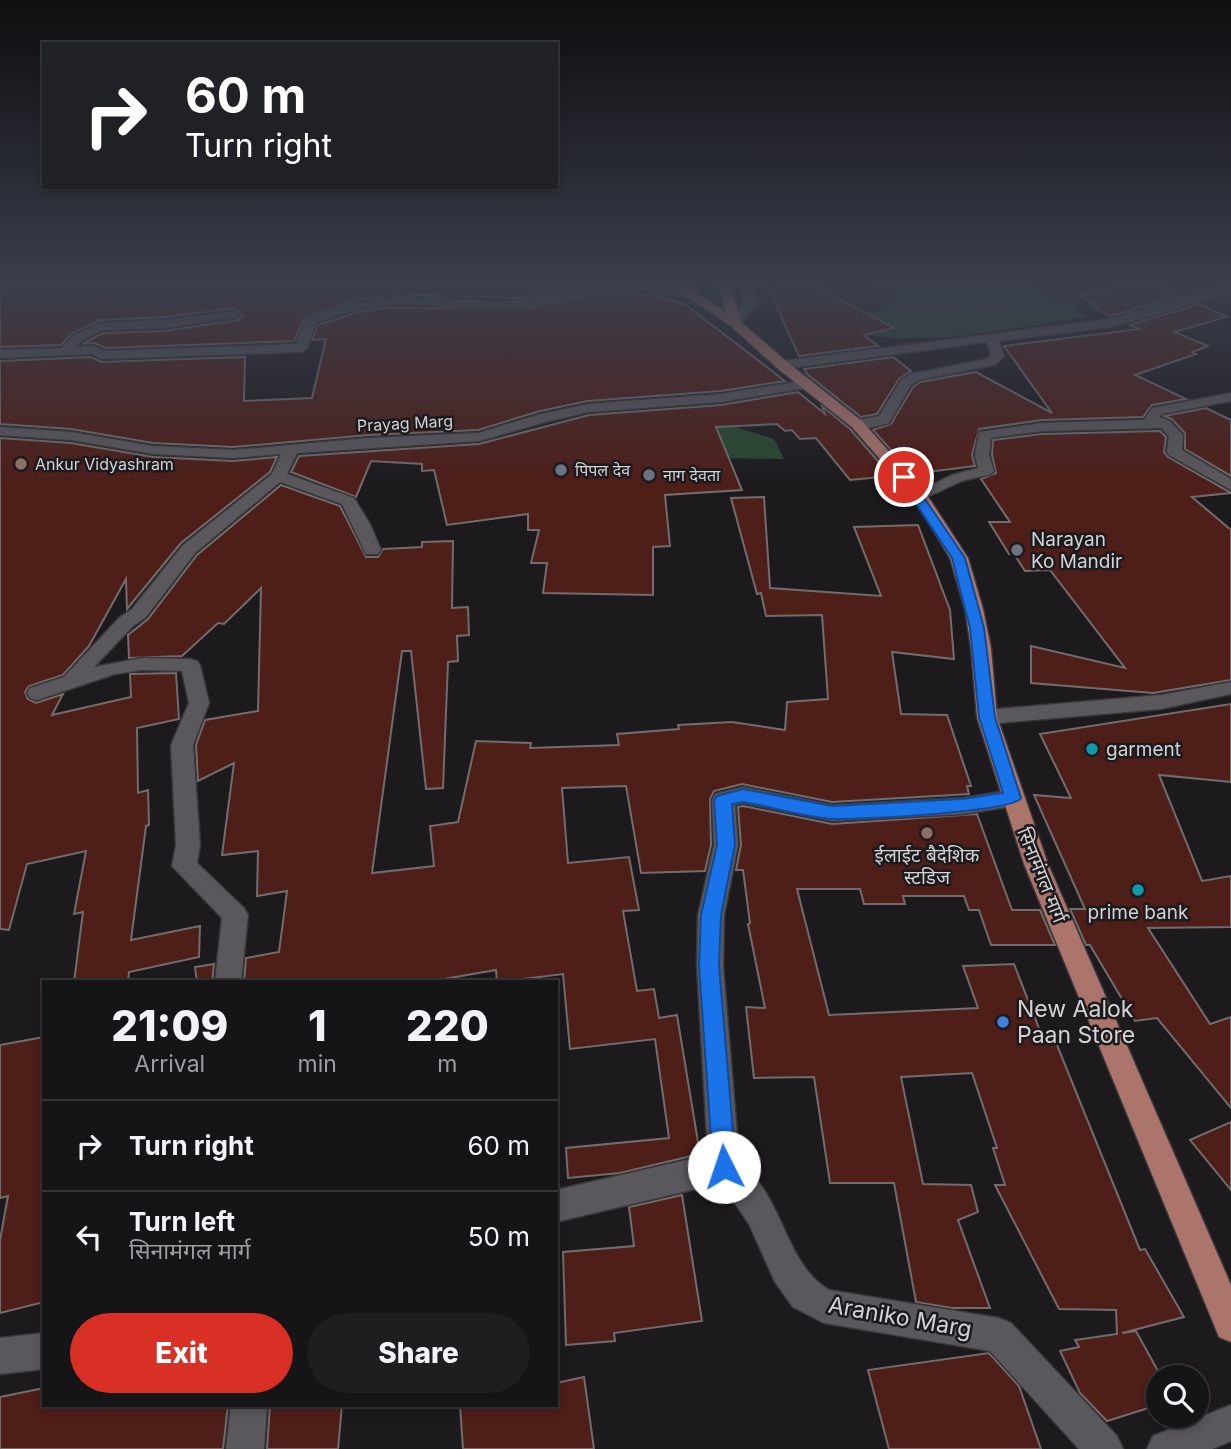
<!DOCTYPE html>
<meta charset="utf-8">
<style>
body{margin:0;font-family:Inter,"Noto Sans Devanagari",sans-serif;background:#1e1d1f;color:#f1f3f6;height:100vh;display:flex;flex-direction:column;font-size:26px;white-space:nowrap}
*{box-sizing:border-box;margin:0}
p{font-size:23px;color:#9d9ea1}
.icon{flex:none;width:38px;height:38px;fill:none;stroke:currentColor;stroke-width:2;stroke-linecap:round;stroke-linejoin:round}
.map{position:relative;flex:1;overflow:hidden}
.side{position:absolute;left:42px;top:980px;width:516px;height:427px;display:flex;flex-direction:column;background:#151416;border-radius:0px;box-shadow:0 4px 10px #0003,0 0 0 2px #343335}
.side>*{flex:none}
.banner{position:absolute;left:42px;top:42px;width:516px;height:147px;border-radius:0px;box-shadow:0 4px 10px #0003,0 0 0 2px #343335;background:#202124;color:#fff;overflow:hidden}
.tools{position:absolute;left:1146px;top:1365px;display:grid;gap:14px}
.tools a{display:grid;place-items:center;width:63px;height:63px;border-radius:50%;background:#151416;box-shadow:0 4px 10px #0003,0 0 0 2px #343335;font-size:35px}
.pin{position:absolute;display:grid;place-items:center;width:60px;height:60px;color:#fff;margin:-30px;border:4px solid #fff;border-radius:50%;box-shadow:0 2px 7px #0007}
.me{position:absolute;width:77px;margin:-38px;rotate:356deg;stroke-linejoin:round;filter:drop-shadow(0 0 5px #0008)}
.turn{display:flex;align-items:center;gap:24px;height:147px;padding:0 28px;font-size:32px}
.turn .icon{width:91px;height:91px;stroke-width:2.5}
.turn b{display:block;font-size:49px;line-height:60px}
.eta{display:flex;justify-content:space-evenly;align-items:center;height:119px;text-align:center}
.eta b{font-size:42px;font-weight:800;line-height:49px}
.button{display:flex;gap:14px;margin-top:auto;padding:14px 28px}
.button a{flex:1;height:80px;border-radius:42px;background:#d93025;color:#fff;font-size:28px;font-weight:800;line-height:80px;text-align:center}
.button a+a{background:#1e1d1f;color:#f1f3f6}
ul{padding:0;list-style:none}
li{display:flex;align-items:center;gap:21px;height:91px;padding:0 28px;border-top:2px solid #343335}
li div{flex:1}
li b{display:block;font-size:26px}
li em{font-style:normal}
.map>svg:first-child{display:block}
.green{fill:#284830}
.building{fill:#4e1e18;stroke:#726d6c;stroke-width:2}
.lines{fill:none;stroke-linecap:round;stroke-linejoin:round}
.minor-casing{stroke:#383739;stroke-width:3}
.major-casing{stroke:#383739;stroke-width:3}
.minor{fill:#5a585c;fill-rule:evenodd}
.major{fill:#ac756c;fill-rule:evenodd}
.route{fill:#1a73e8;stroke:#114b97;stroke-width:2}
.education-dot{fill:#8d6e63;stroke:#1c1a1d;stroke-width:2.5}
.worship-dot{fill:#6b7280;stroke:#1c1a1d;stroke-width:2.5}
.culture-dot{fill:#0f9aa8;stroke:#1c1a1d;stroke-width:2.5}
.shop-dot{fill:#3f7fe0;stroke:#1c1a1d;stroke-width:2.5}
.labels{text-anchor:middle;stroke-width:5;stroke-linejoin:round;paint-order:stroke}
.far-street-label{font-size:16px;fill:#d3d2d4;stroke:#1c1a1d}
.far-poi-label{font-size:16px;fill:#d3d2d4;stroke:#1c1a1d;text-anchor:start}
.poi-label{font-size:19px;fill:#d3d2d4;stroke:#1c1a1d;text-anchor:start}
.street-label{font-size:19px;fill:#d3d2d4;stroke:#1c1a1d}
.near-poi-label{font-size:23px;fill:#d3d2d4;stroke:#1c1a1d;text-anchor:start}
.near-street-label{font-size:23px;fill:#d3d2d4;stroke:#1c1a1d}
</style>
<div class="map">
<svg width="1231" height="1449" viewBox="0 0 1231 1449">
<rect width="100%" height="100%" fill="#1c1a1d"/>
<g class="green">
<path d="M874,284H1018L1068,304L1087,317C1019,326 926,349 859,333C838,328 818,320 798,314L882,311L877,306L895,304L897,296Z"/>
<polygon points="726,424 774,439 784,459 643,457 625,434"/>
</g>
<g class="building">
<polygon points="13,284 560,284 573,286 539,296 516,298 419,295 361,299 306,316 294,341 105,348 95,343 82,344 103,333 164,331 238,320 243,315 234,308 164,317 100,320 71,334 61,345 0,347 0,290"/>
<polygon points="1131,284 1153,284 1180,296 1111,316 1094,308 1099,307 1079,296"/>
<polygon points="813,285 894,328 864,335 878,346 799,356 767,286"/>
<polygon points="596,288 660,297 686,305 785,381 721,391 588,401 540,411 478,430 369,435 233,447 153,443 71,429 0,424 0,361 91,357 101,362 245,357 244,401 312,398 326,339 312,340 318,325 355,313 384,308 530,309 580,298"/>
<polygon points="1199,304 1227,317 1174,332 1208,346 1192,352 1196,354 1135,375 1186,399 1152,405 1143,417 1042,420 979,429 972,455 975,466 912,474 873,430 891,424 913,387 920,382 976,372 1052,413 1004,346 1139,329 1130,325"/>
<polygon points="893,357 911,371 899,379 877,414 861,417 807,374 804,369"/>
<polygon points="798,392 825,414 822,406 850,429 891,476 850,480 816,438 800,439 792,430 785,431 777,424 716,427 742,490 665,495 670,546 653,547 653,595 543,593 547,563 531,563 539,530 528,530 528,514 447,525 434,470 422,471 422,464 371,461 356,497 291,472 299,456 479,444 589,415 721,405"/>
<polygon points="1206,408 1231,420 1231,476 1185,449 1185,433 1172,419 1164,416"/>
<polygon points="1160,431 1166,437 1164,452 1168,457 1231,493 1192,497 1231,530 1231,680 1153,693 1031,683 1031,646 1125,668 1050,570 1025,571 1014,554 1009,554 989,522 1010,522 981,479 996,473 992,455 993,440 1042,434"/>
<polygon points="0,438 71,443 153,457 233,461 277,457 270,472 181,543 127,609 126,579 89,646 63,675 29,686 25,692 28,699 36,703 63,694 52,715 131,697 130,674 176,673 179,719 137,728 138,793 148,790 149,825 146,826 131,940 200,926 199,957 129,972 128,982 74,982 83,912 74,914 86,851 27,864 9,930 0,929"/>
<polygon points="281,485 340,506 366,557 378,557 383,549 422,547 422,542 453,541 452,608 468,607 469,635 457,636 458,661 448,662 443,788 426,789 411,651 402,651 372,873 434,866 430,826 458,822 476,741 531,743 530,748 619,745 617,734 679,729 678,725 732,722 785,730 787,702 828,699 822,615 766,616 761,593 757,594 731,498 764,497 770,588 881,596 854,527 918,525 950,610 954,659 892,652 901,714 947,715 971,786 967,786 969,794 832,802 742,784 714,791 710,799 711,845 705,871 641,873 626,786 562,788 568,863 629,857 639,910 623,911 637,991 654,989 659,1018 677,1015 700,1154 620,1173 568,1178 566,1148 669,1138 655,1039 570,1049 563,974 497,982 496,970 427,982 244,982 246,958 279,952 287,891 257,896 258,851 222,855 234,763 198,781 196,745 205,720 258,711 261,588 224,624 218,623 182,656 129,658 128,635 148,619 197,555"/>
<polygon points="1231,704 1231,782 1159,775 1202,881 1231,876 1231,927 1148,928 1210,1024 1231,1017 1231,1108 1157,1018 1135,1021 1090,945 1086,945 1070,909 1085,909 1034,795 1071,798 1040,734"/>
<polygon points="743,806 832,824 977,814 1012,910 1040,910 1055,945 991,945 979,910 969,910 964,896 903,896 905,904 864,904 860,889 797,889 829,1015 978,1008 963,966 1014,964 1042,1036 1053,1035 1140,1250 1145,1249 1184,1317 1122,1333 1136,1331 1158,1371 1158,1405 1107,1421 1080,1393 1060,1351 1079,1347 1075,1340 1117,1334 1116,1310 1059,1309 995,1185 1005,1185 993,1148 997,1148 972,1073 901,1077 923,1184 971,1185 978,1212 958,1220 990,1308 952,1308 916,1302 894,1183 830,1183 814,1077 754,1078 746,1007 765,1008 748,924 750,923 743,870 736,870 741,845 738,807"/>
<polygon points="214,964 212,982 197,982 195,967"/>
<polygon points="44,1037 44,1302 0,1313 0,1240 8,1196 0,1198 0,1045"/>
<polygon points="1231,1122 1231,1190 1190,1140"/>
<polygon points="682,1195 702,1321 614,1333 615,1341 566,1345 563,1252 634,1246 629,1207"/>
<polygon points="989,1353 1019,1386 1041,1449 889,1449 868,1370"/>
<polygon points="584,1377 594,1449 463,1449 460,1405 556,1405 556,1383"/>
<polygon points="44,1388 44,1405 228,1405 223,1449 0,1449 0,1397"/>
<polygon points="270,1405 342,1405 338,1449 267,1449"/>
</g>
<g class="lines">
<g class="minor-casing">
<g id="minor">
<path d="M584,284H598C556,322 448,302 394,305C367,306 341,313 316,323L307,348L301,352L101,359L92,354L0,358V350L62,348L72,336L100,323L164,320L234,311L240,315L238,317L164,328L102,330L80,342L76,347L95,346L104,351L296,344L307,318C335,307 366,299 396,298C457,295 528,314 584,284Z"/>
<polygon points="603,284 640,284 684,289 690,292 684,295 609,287"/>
<polygon points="740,284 752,284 756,304 739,326 735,327 729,323 744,304"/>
<path d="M1231,284V291L1156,315L1110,327L999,341L1004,356L995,365L919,380L911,385L889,423C877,426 859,432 850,424L852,421L879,416L901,380L910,374L986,359L991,355L987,342L782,369L776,365L782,361L1110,319Z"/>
<polygon points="808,380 815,384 813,387 721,402 589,412 549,421 479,441 297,453 287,474 354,498 370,524 381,550 378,554 366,554 342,504 280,482 195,553 146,617 133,626 94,667 142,658 190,659 197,661 200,665 209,703 193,745 200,845 197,863 244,908 248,915 241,982 215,982 222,918 172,866 176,845 171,745 189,703 182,671 142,670 115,674 37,700 30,698 27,693 30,688 64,677 119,618 132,609 183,545 272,474 281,454 233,458 153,454 71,440 0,435 0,427 71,432 153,446 233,450 369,438 478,433 541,414 589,404 721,394"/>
<polygon points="1231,393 1231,401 1162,414 1159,417 1170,421 1183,435 1182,450 1231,479 1231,490 1169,455 1167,452 1169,436 1161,428 1042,431 991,438 989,455 994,471 991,474 962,481 925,498 913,498 911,495 952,475 978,468 975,455 979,432 1042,423 1144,420 1152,408"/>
<polygon points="1231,682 1231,694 1161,709 987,724 980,722 977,717 980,712 987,710 1161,695"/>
<path d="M743,787L832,805L963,798L1013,790L1021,792L1024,798L1021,804L1013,806L963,814L832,821L743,803L735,805L738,845L724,915L723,966L739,1158L745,1162C754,1176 765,1189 772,1204C788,1233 798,1272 829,1290L999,1318L1011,1323L1117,1436L1123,1449H1079L990,1351L824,1323L793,1307L775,1282L749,1224L721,1183L556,1222V1190L708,1155L697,966L698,915L714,845L712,800L715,794Z"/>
<polygon points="44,1333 44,1369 0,1374 0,1338"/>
<polygon points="231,1405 267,1405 264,1449 226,1449"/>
<polygon points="1231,1405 1231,1441 1212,1449 1147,1449 1153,1436"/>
</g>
</g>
<g class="major-casing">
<polygon id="major" points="668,284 682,284 726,312 721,293 714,284 726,284 733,293 741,322 787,362 862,421 925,492 968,558 983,609 991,648 997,717 1048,864 1231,1285 1231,1342 1219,1337 1024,864 977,717 971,648 965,609 950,558 913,497 852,427 777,368 731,326"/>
</g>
<use href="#minor" class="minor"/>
<use href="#major" class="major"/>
</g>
<linearGradient id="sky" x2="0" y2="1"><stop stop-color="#0f0e10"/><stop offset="0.58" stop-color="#3a3e4c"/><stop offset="1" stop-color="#3a3e4c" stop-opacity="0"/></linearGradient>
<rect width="1231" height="487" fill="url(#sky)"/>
<path class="route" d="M900,474H908L965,558L984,628L995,717L1021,798C1013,812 856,820 832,819C803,817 772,807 743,802L732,804L735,845L721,915L719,966L736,1167L733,1175L724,1179L716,1175L713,1167L699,966L701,915L717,845L714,800L717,796L743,789L832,806L962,799L1003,793L979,717L970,628L952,558L898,477Z"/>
<g class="education-dot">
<circle cx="21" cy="464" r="7"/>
<circle cx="927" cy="833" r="7"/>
</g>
<g class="worship-dot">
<circle cx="561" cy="470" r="7"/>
<circle cx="649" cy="475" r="7"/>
<circle cx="1017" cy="550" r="7"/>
</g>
<g class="culture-dot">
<circle cx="1092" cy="749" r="7"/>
<circle cx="1138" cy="890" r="7"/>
</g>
<circle class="shop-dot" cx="1003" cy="1022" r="7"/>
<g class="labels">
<g class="far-street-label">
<text transform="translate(405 423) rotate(-3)" y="6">Prayag Marg</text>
</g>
<g class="far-poi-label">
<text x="35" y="470">Ankur Vidyashram</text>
<text x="575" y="476">पिपल देव</text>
<text x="663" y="481">नाग देवता</text>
</g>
<g class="poi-label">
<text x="1031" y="546">Narayan<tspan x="1031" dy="22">Ko Mandir</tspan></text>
<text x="1106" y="756">garment</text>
<text x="927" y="862" text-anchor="middle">ईलाईट बैदेशिक<tspan x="927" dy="22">स्टडिज</tspan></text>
<text x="1138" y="919" text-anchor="middle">prime bank</text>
</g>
<g class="street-label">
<text transform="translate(1042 875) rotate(68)" y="7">सिनामंगल मार्ग</text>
</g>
<g class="near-poi-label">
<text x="1017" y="1017">New Aalok<tspan x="1017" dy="26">Paan Store</tspan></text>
</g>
<g class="near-street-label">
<text transform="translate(900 1317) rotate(10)" y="8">Araniko Marg</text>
</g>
</g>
</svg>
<div class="tools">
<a><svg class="icon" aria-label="search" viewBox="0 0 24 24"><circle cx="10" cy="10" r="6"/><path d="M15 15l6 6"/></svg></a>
</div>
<div class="pin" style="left:904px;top:477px;background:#d93025"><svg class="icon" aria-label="arrive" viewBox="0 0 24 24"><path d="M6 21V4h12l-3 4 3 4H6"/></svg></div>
<svg class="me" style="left:724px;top:1167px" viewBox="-20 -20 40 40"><circle r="19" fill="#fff"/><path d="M0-13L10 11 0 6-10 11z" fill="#1a73e8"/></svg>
<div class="banner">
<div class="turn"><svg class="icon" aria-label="right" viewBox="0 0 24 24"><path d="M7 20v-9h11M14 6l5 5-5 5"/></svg><div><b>60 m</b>Turn right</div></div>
</div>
<section class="side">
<div class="eta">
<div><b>21:09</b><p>Arrival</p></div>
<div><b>1</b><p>min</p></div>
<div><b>220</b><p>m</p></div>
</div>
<ul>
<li><svg class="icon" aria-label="right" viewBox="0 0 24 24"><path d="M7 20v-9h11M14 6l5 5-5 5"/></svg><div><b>Turn right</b></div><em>60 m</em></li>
<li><svg class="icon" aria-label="left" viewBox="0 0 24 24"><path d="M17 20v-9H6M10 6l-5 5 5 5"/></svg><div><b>Turn left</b><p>सिनामंगल मार्ग</p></div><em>50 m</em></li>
</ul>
<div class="button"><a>Exit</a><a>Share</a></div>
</section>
</div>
